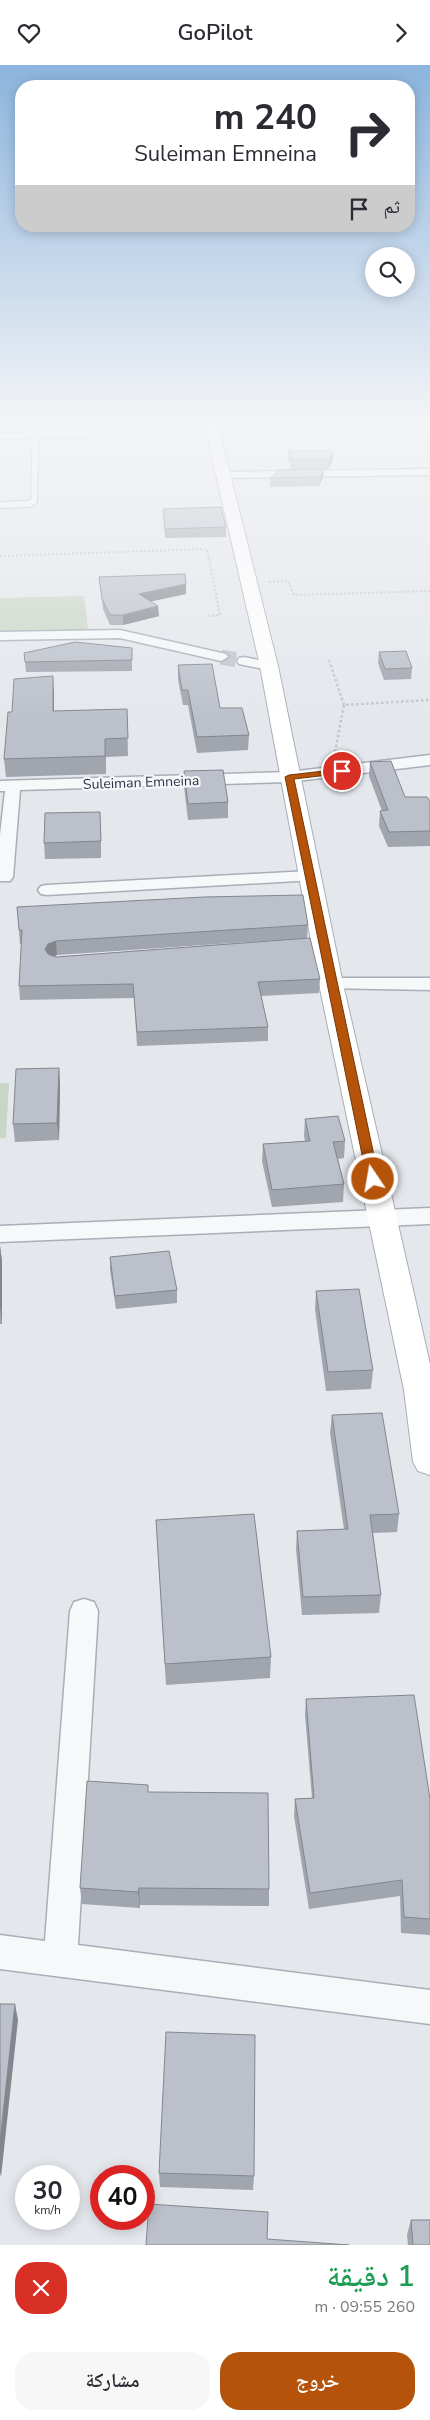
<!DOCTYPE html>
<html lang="ar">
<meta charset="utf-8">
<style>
body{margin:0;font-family:"Nunito Sans","Noto Naskh Arabic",sans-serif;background:#f7f7f7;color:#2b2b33;direction:rtl;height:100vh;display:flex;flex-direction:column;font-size:19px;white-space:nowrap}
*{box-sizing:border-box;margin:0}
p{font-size:16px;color:#7c7c81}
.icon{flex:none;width:28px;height:28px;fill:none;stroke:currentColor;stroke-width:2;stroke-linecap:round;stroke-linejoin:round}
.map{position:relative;height:2180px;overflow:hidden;direction:ltr}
.side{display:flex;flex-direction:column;background:#fff;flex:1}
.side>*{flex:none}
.banner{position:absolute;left:15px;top:15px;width:400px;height:152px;border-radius:20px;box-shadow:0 2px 12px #0003;direction:rtl;background:#fff;color:#2b2b33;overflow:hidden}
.buttons{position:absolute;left:365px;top:182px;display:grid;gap:10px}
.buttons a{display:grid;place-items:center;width:50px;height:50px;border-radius:50%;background:#fff;box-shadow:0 2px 12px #0003;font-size:25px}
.speed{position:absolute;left:15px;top:2100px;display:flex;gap:10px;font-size:25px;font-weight:700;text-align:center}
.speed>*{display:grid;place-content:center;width:65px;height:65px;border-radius:50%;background:#fff;box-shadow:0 2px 12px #0003;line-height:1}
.speed small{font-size:12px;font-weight:400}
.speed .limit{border:8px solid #d22;background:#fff;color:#111}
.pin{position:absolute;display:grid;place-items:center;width:42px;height:42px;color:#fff;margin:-21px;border:2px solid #fff;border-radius:50%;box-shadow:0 1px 5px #0007}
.me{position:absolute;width:55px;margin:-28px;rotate:348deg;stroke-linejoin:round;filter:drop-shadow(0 0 4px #0008)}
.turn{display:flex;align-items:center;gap:18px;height:105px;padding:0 15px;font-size:22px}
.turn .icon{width:65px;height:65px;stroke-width:2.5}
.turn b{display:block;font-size:35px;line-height:42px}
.then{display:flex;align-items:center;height:48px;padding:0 15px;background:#0003;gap:10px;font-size:19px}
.round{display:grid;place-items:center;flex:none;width:52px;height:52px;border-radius:20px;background:#f7f7f7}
.summary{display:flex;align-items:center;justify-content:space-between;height:85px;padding:0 15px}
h1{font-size:30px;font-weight:600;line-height:38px;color:#1e9e55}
.action{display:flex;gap:10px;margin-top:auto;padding:10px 15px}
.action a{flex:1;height:58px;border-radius:20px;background:#b45309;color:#fff;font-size:20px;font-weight:600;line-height:58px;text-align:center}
.action a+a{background:#f7f7f7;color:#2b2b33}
header{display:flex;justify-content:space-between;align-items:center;height:65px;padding:0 15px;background:#fff;font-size:22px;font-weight:600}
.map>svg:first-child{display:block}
.green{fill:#c9d6c5}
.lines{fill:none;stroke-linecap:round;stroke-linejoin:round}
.street-tunnel{stroke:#bfc3cb;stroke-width:15;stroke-dasharray:15 8;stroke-linecap:butt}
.lane-casing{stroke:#a9aeb7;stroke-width:8}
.street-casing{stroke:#a9aeb7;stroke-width:3}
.secondary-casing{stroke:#a9aeb7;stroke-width:2}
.path-far1{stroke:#c2c5cb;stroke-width:2;stroke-dasharray:2 2;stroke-linecap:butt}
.path{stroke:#c2c5cb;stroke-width:2.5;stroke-dasharray:2.5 2.5;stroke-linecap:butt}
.lane{stroke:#f7f8fa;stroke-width:6}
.street{fill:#f7f8fa;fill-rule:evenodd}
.secondary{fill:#fff;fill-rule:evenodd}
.wall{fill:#a1a5ae;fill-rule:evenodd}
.shaded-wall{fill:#83868d}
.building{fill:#bbc0ca;stroke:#83868d}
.route{fill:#b45309;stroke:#753606}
.labels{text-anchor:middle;stroke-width:4.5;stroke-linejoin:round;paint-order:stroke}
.far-street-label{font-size:14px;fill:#2b3445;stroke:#f4f6f9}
</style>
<header><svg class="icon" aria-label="forward" viewBox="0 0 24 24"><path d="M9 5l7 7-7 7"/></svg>GoPilot<svg class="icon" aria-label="heart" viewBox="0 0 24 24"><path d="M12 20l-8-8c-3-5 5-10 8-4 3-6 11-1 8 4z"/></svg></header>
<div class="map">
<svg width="430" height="2180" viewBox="0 0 430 2180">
<rect width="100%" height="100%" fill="#e4e7ec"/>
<g class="green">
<polygon points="84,531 88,564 82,567 0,567 0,533"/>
<polygon points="0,1018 9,1018 6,1073 0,1073"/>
</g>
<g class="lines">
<polyline class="street-tunnel" points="221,592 244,596"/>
<g class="lane-casing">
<g id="lane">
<polyline points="0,371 212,365"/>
<polyline points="0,440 29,439 34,436 36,353"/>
</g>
</g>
<g class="street-casing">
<g id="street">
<polygon points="430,404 430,410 223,413 218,410 223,407"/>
<polygon points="120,565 226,589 228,592 221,596 120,573 0,575 0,567"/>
<polygon points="244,592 274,598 276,601 269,605 239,599 237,596 239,593"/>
<polygon points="430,690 430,700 289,717 20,725 13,812 10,816 0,816 0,770 5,726 0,726 0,716 289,707"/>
<polygon points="309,806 315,807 318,811 315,815 47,830 41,829 38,825 41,821 47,820"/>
<polygon points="331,913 430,913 430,925 324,923 322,919 324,915"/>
<polygon points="430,1143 430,1159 0,1177 0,1161"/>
<polygon points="84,1534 94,1537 98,1546 78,1880 430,1925 430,1959 0,1904 0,1870 45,1876 70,1546 74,1537"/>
</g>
</g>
<g class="secondary-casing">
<polygon id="secondary" points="203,353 216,353 278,601 343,919 430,1299 430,1410 418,1406 413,1397 404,1325 319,919 260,601"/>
</g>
<g class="path-far1">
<polyline points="0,491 207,484 220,550 207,551"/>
<polyline points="269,517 288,516 294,530 430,526"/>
</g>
<g class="path">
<polyline points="329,595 344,640"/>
<polyline points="335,687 344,640 430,635"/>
</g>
<use href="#lane" class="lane"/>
<use href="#street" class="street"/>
<use href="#secondary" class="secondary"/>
</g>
<g class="wall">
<polygon points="288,386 333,386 333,395 328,404 290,404 290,399 288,395"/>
<polygon points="324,404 323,413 319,421 270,422 270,413"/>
<polygon points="163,444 226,462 226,472 165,473"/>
<polygon points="99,512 186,529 151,536 159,551 123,560 110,560 103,544"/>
<polygon points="379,587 412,603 411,614 384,615 378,598"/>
<polygon points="24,588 132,594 132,606 26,607"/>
<polygon points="178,600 220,643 249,670 248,685 197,688 188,640 183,640 178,615"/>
<polygon points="54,628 54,646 127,644 128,691 106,692 106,709 6,712 4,694 12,647"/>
<polygon points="370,697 405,732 430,736 430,781 388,782 379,761 380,746 382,746 369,711"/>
<polygon points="184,706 228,737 228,753 188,755 184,722"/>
<polygon points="101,763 101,793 45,794 44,778"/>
<path d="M17,842L308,860L307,873L320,914L319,928L261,931L268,962V976L137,981L134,933L20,935L19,921L22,879H20ZM279,875L56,892L54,891L57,890Z"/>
<polygon points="59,1003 60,1021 59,1075 15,1077 13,1059"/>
<polygon points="305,1054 345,1076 344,1093 338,1094 344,1119 343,1137 272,1142 262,1096 263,1079 305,1076 304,1071"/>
<polygon points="0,1181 2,1196 2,1259 0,1259"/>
<polygon points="110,1192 177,1225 177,1238 116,1244 110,1205"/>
<polygon points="316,1226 373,1305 371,1324 326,1326 315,1244"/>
<polygon points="332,1350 399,1449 397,1467 373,1468 381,1530 379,1548 302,1550 296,1484 297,1466 344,1464 330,1368"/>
<polygon points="156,1455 271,1592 270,1613 166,1620"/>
<polygon points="306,1634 430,1734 430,1870 401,1868 400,1831 309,1844 294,1751 295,1734 312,1733 305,1650"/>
<polygon points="149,1727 269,1824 269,1841 140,1840 140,1843 82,1839 80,1823"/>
<polygon points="159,2108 254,2111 253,2125 160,2122"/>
<polygon points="411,2155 430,2180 408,2180 407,2170"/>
</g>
<g class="shaded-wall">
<polygon points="333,386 333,395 328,404 329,395"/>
<polygon points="324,404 323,413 319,421 320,412"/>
<polygon points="186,519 186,529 139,539 139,529"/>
<polygon points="158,541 159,551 123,560 123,550"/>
<polygon points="53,611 54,628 54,663 53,646"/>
<polygon points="56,876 57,890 50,893 45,884 48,879"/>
<polygon points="59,1003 60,1021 59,1075 57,1058"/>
<polygon points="0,1181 2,1196 2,1259 0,1241"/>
<polygon points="139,1823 140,1840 140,1843 138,1827"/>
<polygon points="15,1939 18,1955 1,2112 0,2107 0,2076"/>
</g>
<g class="building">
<polygon points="288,386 333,386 329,395 290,395 292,393"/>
<polygon points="324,404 320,412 270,413 279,405"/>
<polygon points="221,442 226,462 165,464 163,444"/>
<polygon points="185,509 186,519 139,529 158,541 123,550 110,550 102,534 99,512"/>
<polygon points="75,577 132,583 132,595 25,597 24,588"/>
<polygon points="406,586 412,603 385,604 379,587"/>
<polygon points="212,599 220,643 242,643 249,670 197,672 188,625 182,625 178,600"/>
<polygon points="53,611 53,646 127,644 128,673 105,674 105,691 4,694 8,647 12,647 14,614"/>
<polygon points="391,696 405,732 427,732 430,736 430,766 389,767 380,746 388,745 370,697"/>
<polygon points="223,705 228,737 188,739 184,706"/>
<polygon points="100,747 101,776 44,778 45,748"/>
<polygon points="303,830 308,860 56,876 48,879 45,884 48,889 56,892 310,873 320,914 258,917 268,962 137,967 133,919 19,921 22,865 19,865 17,842 204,832"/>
<polygon points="59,1003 57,1058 13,1059 16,1004"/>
<polygon points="338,1051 345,1076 333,1077 344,1119 272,1125 263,1079 310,1076 305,1054"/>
<polygon points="169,1186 177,1225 115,1231 110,1192"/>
<polygon points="359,1224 373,1305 328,1307 316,1226"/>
<polygon points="382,1348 399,1449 370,1450 381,1530 303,1532 297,1466 348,1464 332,1350"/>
<polygon points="254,1449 271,1592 165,1599 156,1455"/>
<polygon points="414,1630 430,1734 430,1854 404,1852 402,1815 310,1828 295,1734 314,1733 306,1634"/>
<polygon points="87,1716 148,1720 148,1727 268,1728 269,1824 139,1823 138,1827 80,1823"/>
<polygon points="0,1939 15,1939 0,2076"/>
<polygon points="166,1967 255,1970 254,2111 159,2108"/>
<polygon points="149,2139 268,2147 267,2174 349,2180 146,2180"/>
<polygon points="411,2155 430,2155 430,2180 413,2180"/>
</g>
<linearGradient id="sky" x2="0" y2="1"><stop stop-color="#8bb4dd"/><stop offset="0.54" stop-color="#f3f4f6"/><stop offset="1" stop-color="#f3f4f6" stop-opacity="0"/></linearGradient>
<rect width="430" height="658" fill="url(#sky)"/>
<polygon class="route" points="342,704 345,704 345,708 294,714 379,1114 373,1118 367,1114 285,712 289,710"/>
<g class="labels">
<g class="far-street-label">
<text transform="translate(141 717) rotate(-2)" y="5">Suleiman Emneina</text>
</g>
</g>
</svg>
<div class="buttons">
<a><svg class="icon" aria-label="search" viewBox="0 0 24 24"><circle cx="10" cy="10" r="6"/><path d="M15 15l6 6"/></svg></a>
</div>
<div class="speed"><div>30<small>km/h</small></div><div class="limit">40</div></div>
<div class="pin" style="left:342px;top:706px;background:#d93025"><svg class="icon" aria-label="arrive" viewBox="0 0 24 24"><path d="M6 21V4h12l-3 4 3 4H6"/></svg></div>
<svg class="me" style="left:373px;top:1114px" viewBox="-20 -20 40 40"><circle r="17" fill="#b45309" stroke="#fff" stroke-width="3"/><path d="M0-11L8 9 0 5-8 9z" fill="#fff"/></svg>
<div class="banner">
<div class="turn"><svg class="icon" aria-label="right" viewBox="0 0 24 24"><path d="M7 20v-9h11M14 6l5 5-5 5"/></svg><div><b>240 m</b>Suleiman Emneina</div></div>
<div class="then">ثم<svg class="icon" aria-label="arrive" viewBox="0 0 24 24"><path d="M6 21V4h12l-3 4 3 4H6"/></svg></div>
</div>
</div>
<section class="side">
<div class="summary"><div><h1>1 دقيقة</h1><p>260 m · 09:55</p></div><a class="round" style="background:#d93025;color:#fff"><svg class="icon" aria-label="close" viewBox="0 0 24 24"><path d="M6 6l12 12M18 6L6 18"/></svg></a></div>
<div class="action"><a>خروج</a><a>مشاركة</a></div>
</section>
